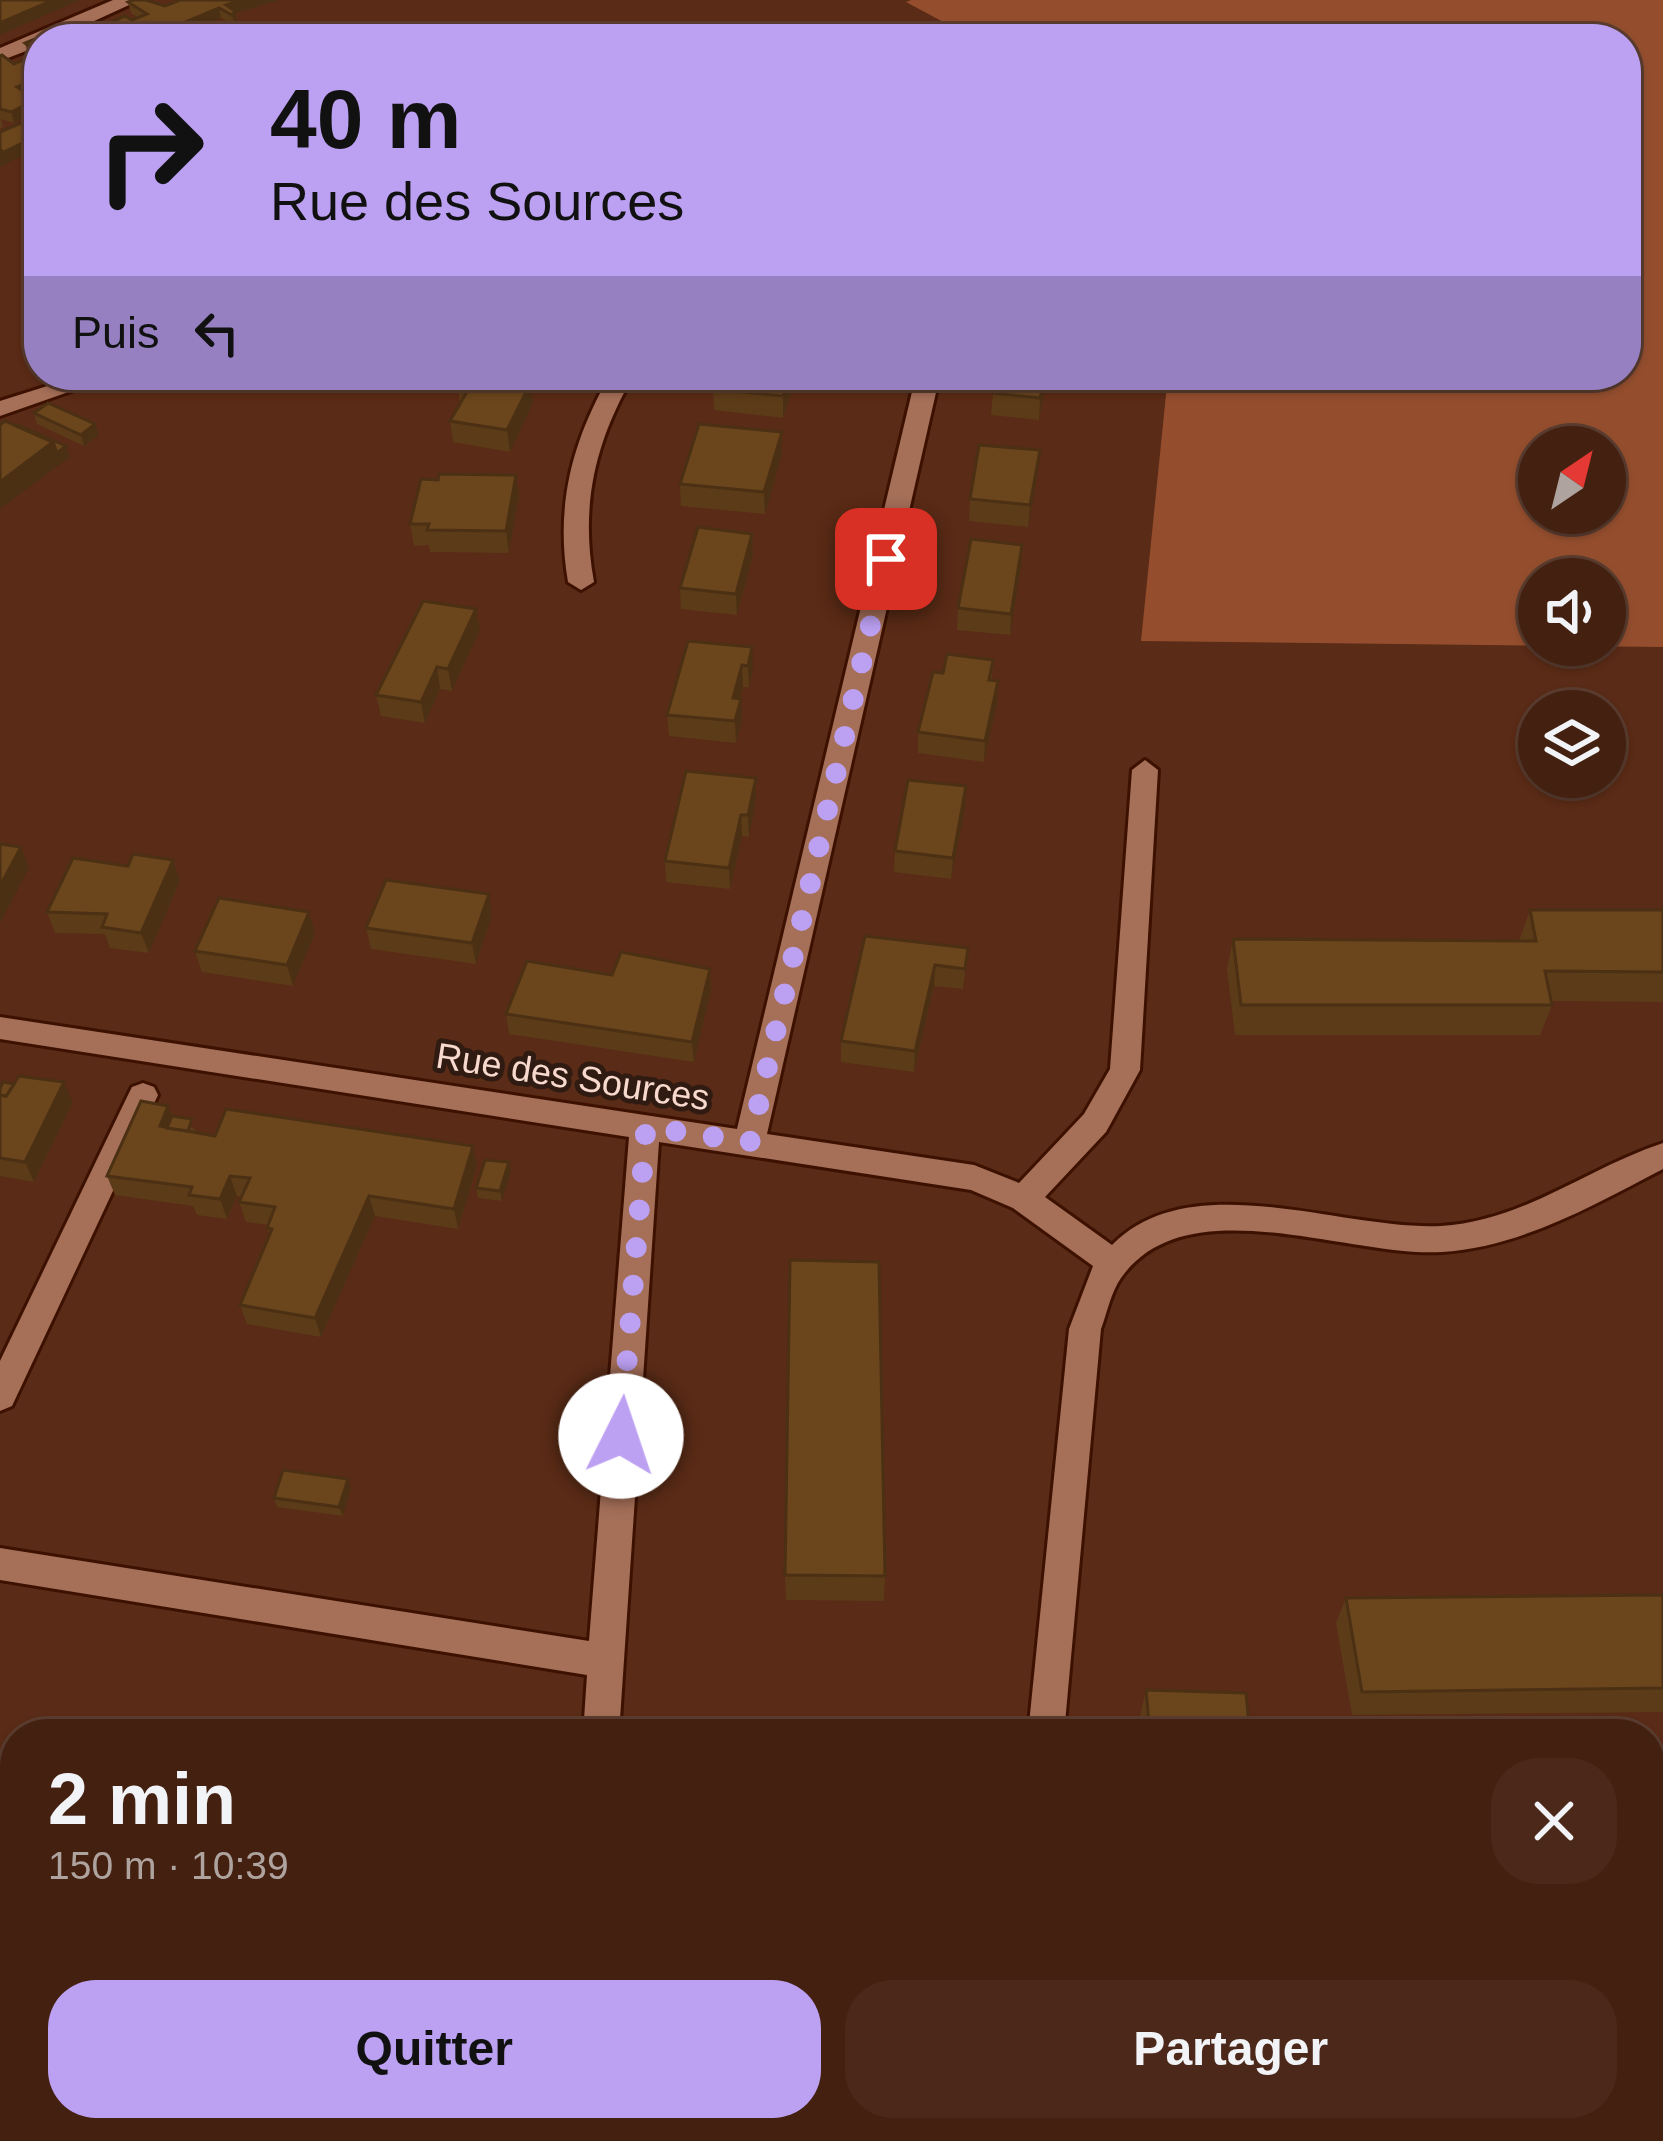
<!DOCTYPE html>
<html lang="fr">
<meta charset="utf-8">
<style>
body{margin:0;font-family:Arial,sans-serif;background:#4b2819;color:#f1f3f6;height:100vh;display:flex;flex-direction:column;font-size:45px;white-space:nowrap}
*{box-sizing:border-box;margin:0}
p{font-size:39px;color:#afa39f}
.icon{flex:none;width:66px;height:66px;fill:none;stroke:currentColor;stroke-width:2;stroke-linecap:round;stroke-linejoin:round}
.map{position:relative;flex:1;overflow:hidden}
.drawer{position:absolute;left:0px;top:1719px;width:1665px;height:423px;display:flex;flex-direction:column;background:#442010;border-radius:48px 48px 0 0;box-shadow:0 3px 9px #0004,0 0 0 3px #5c3e30}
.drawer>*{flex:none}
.top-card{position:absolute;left:24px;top:24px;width:1617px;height:366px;border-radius:48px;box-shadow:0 3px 9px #0004,0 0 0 3px #5c3e30;background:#bca0f2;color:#111;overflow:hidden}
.needle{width:78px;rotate:35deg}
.fabs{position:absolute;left:1518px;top:426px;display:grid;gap:24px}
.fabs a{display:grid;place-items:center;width:108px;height:108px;border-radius:50%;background:#442010;box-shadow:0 3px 9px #0004,0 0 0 3px #5c3e30;font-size:60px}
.pin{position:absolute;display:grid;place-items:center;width:102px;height:102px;color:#fff;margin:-51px;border-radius:24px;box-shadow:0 6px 18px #0006}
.me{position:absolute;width:132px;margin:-66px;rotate:4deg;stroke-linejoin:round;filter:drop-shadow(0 0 9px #0008)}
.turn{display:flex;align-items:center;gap:42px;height:252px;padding:0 48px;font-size:54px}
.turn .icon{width:156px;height:156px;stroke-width:2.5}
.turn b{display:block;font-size:84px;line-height:102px}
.then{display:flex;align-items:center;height:114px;padding:0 48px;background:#0003;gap:24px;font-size:45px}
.round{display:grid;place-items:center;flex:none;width:126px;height:126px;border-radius:48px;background:#4b2819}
.headline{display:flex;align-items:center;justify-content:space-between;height:204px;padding:0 48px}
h1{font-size:72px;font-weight:600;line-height:90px}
.cta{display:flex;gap:24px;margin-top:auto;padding:24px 48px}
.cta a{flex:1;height:138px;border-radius:48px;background:#bca0f2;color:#111;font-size:48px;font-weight:600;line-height:138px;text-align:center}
.cta a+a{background:#4b2819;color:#f1f3f6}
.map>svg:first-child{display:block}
.green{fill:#944e2e;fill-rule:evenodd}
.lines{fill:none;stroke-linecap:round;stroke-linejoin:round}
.minor-casing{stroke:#3d1100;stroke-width:6}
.minor{fill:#a56f58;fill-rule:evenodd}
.wall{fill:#5c3b18}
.shaded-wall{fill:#4b3014}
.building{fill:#6b451c;stroke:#4b3014;stroke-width:3}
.route{stroke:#bca0f2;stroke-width:21;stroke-dasharray:0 37.8}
.labels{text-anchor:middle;stroke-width:10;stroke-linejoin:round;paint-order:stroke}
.street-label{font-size:36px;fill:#f8d9cd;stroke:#301b12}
</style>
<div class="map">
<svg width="1663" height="2141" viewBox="0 0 1663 2141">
<rect width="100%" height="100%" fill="#5a2b16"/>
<path class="green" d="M911,0H1663V647L1141,641L1168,375H1626V39H975L906,2ZM1605,447V513H1539V447ZM1539,579H1605V645H1539Z"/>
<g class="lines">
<g class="minor-casing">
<g id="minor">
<polygon points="113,0 140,0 55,39 39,39 39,46 0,61 0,48"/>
<polygon points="82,375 117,375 0,416 0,401"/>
<path d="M610,375H634C595,441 580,506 594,582L581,590L568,582C555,506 572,441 610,375Z"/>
<path d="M916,375H940L767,1134L974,1165L1019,1183L1084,1114L1110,1069L1132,770L1145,760L1158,770L1140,1070L1106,1132L1045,1197L1112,1245C1191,1164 1342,1231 1441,1226C1524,1221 1587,1168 1663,1143V1169C1594,1205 1521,1247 1442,1252C1348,1258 1186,1185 1121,1278C1111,1292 1107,1313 1101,1329L1064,1734H1028L1069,1329L1093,1266L1013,1208L971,1190L659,1142L619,1734H583L587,1675L0,1580V1548L589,1641L629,1137L0,1039V1017L737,1129Z"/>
<polygon points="143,1083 154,1087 158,1095 12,1406 0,1411 0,1361 128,1095 132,1087"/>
<polygon points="1650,2040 1663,2045 1663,2093 1650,2088"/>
<polygon points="562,2127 602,2127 601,2141 561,2141"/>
<rect x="1046" y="2127" width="40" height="14"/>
</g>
</g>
<use href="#minor" class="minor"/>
</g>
<g class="wall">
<polygon points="180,0 279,0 236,13 237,21 235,26 221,18 181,36 181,39 46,39 45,35 83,34 139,18 131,13 128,2 165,6"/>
<polygon points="39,39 39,110 14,123 1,119 3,127 0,129 0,56 14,64 32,56 28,54 25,43"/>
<polygon points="717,375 802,375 800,385 794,385 783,418 714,410 713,389"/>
<polygon points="1048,375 1039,420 991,415 993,393"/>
<polygon points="458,388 533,403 510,452 453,442 450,421 460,403"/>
<polygon points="34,413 95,424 99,435 84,446 37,424"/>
<polygon points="782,432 782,454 765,514 681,506 680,484"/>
<polygon points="1040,450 1038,472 1028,527 969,521 970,499"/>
<polygon points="438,480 519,496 509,553 430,552 429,545 414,546 410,524"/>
<polygon points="752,534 753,555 737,615 681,609 680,588"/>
<polygon points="1021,566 1010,635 957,630 958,608"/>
<polygon points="476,609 480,630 452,691 440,689 425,723 381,716 376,695"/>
<polygon points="688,641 753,669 749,687 743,687 740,699 742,721 736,743 669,736 667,715"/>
<polygon points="993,660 992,681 998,681 997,703 984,762 918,753 918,732 943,673"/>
<polygon points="756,778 756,800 749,837 742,836 730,889 666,882 665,861"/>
<polygon points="965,808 951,879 894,872 895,851"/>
<polygon points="173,860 180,881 149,953 110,948 105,934 55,933 47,912 128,866"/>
<polygon points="1530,910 1663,910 1663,1002 1551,1001 1552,1005 1540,1035 1235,1035 1227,969 1233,939 1519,941"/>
<polygon points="492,915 476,964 371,949 366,928"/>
<polygon points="315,933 293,986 202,972 195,951"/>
<polygon points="865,936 968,948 963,989 934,986 914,1072 841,1062 841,1041"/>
<polygon points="710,969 711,990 694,1062 509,1034 506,1014 612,975"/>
<polygon points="0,1089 73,1102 34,1182 0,1176"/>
<polygon points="168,1106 172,1116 196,1130 195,1132 477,1166 458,1229 375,1216 321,1337 247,1324 240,1305 270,1235 267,1228 268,1225 246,1222 239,1202 242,1196 237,1196 227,1219 197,1215 193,1206 115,1195 107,1176"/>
<polygon points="509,1162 511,1172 502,1201 478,1198 476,1188"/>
<polygon points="351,1488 343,1516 277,1507 274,1498"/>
<polygon points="785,1575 885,1576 884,1601 786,1600"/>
<polygon points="1663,1595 1663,1712 1352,1715 1336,1623 1346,1598"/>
<polygon points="1146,1690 1250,1734 1140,1734 1139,1720"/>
<polygon points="0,1815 15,1815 15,2062 0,2056"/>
<polygon points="1663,1895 1663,1964 1650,1952 1650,1909"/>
<polygon points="1172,2127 1295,2127 1297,2141 1173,2141"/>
</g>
<g class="shaded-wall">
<polygon points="53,0 80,0 0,35 0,23"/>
<polygon points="242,0 279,0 236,13 237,21 235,26 232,15 226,5"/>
<polygon points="219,8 221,18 181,36 181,39 172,39 169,29"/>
<polygon points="149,30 151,39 133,39 132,37"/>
<polygon points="34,80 37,90 21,98 17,87"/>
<polygon points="39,98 39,110 14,123 11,112"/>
<polygon points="39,135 39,147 0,167 0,154"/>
<polygon points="790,375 793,375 794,385 783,418 783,396"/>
<polygon points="1046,375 1048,375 1039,420 1040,398"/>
<polygon points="531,382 533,403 510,452 507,430"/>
<polygon points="95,424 99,435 84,446 81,435"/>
<polygon points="782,432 782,454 765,514 764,492"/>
<polygon points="53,442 66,446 70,457 0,509 0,482"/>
<polygon points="1040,450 1038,472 1028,527 1030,505"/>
<polygon points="516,475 519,496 509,553 506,531"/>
<polygon points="752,534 753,555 737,615 736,594"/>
<polygon points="1022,545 1021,566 1010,635 1011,614"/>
<polygon points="476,609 480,630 452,691 448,669"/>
<polygon points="752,647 753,669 749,687 748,666"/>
<polygon points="742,665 743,687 734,719 733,698"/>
<polygon points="437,667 440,689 425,723 421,702"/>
<polygon points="998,681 997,703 984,762 985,741"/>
<polygon points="741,699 742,721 736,743 735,721"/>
<polygon points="756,778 756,800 749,837 748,815"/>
<polygon points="966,786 965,808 951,879 953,858"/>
<polygon points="741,815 742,836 730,889 729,868"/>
<polygon points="21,847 29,868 0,923 0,886"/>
<polygon points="173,860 180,881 149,953 141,933"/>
<polygon points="489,894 492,915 476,964 472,943"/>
<polygon points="309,912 315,933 293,986 287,965"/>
<polygon points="935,965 934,986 914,1072 915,1051"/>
<polygon points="710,969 711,990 694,1062 692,1042"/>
<polygon points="64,1082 73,1102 34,1182 25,1162"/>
<polygon points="168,1106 176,1126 171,1138 160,1126"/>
<polygon points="473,1146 477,1166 458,1229 454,1209"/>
<polygon points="509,1162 511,1172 502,1201 500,1191"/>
<polygon points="230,1176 237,1196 227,1219 220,1199"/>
<polygon points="369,1196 375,1216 321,1337 315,1318"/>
<polygon points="348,1479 351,1488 343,1516 339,1507"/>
</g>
<g class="building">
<polygon points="0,0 53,0 0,23"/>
<polygon points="133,0 146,0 165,6 180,0 242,0 226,5 235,11 232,15 219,8 169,29 180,35 172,39 163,39 149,30 132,37 134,39 51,39 45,35 68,25 83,34 125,16 132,20 147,14 128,2"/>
<polygon points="40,37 44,39 39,39 39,83 34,80 17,87 29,94 39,90 39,98 11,112 0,109 0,56 2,55 14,64 39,53 25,43"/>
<polygon points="39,115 39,135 0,154 0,151 2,151 0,149 0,132"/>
<polygon points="467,375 490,375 531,382 507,430 450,421 468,390 458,388"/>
<polygon points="717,375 790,375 783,396 713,389"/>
<polygon points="997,375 1046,375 1040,398 993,393"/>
<polygon points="48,403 95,424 81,435 34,413"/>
<polygon points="5,421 53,442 0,482 0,425"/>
<polygon points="699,424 782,432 764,492 680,484"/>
<polygon points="18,425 66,446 57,453 53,442 16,426"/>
<polygon points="979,445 1040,450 1030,505 970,499"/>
<polygon points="439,474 516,475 506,531 427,530 429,524 410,524 421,479 438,480"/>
<polygon points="698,527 752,534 736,594 680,588"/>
<polygon points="971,539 1022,545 1011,614 958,608"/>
<polygon points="423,601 476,609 448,669 437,667 421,702 376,695"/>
<polygon points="688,641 752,647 748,666 742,665 733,698 741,699 735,721 667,715"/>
<polygon points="947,654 993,660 989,680 998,681 985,741 918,732 933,672 943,673"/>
<polygon points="686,771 756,778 748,815 741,815 729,868 665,861"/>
<polygon points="908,780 966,786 953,858 895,851"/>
<polygon points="0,844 21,847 0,886"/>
<polygon points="133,854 173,860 141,933 102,927 107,914 47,912 73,858 128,866"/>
<polygon points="386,880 489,894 472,943 366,928"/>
<polygon points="219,898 309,912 287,965 195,951"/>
<polygon points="1530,910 1663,910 1663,972 1545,971 1552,1005 1241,1005 1233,939 1536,941"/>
<polygon points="865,936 968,948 965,969 935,965 915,1051 841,1041"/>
<polygon points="621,952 710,969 692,1042 506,1014 527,961 612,975"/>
<polygon points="19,1076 64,1082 25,1162 0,1158 0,1095 6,1096"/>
<polygon points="3,1082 14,1084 6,1096 0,1095 0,1089"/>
<polygon points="141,1101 168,1106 160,1126 215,1136 226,1109 473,1146 454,1209 369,1196 315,1318 240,1305 272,1229 267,1228 275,1207 239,1202 250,1178 230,1176 220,1199 189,1195 192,1187 107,1176"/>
<polygon points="172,1116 192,1119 188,1131 167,1128"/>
<polygon points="485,1160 509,1162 500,1191 476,1188"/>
<polygon points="790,1260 879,1262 885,1576 785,1575"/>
<polygon points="283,1470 348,1479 339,1507 274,1498"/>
<polygon points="1663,1595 1663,1688 1362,1692 1346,1598"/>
<polygon points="1146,1690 1246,1693 1250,1734 1150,1734"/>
<polygon points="0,1815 15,1815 15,2039 0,2040"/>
<polygon points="1663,1895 1663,1940 1650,1927 1650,1909"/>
<rect x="779" y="2127" width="114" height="14"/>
<polygon points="1183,2127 1295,2127 1297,2141 1184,2141"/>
<polygon points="1663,2135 1663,2141 1571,2141 1570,2136"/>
</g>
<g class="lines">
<polyline class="route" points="621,1436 646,1127 750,1142 886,559"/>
</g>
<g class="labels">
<g class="street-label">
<text transform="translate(573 1076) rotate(9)" y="13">Rue des Sources</text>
</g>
</g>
</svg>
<div class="fabs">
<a><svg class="needle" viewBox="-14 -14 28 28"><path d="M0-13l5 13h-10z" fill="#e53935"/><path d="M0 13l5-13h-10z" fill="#afa39f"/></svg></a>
<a><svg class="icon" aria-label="sound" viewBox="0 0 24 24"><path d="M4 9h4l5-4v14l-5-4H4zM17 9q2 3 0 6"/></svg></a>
<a><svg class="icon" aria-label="layers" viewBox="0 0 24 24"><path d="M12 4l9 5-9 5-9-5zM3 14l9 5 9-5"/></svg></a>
</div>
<div class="pin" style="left:886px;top:559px;background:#d93025"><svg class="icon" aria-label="arrive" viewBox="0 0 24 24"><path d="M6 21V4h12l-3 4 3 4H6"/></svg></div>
<svg class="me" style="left:621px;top:1436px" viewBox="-20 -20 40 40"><circle r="19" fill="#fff"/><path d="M0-13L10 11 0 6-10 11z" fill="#bca0f2"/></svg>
<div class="top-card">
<div class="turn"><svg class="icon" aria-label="right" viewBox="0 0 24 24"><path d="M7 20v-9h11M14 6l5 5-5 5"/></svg><div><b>40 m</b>Rue des Sources</div></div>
<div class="then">Puis<svg class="icon" aria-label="left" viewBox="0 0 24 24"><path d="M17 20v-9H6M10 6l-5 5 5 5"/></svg></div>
</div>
<section class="drawer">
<div class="headline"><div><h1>2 min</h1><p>150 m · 10:39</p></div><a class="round"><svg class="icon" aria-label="close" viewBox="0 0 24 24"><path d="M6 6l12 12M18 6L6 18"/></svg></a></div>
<div class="cta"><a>Quitter</a><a>Partager</a></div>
</section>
</div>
